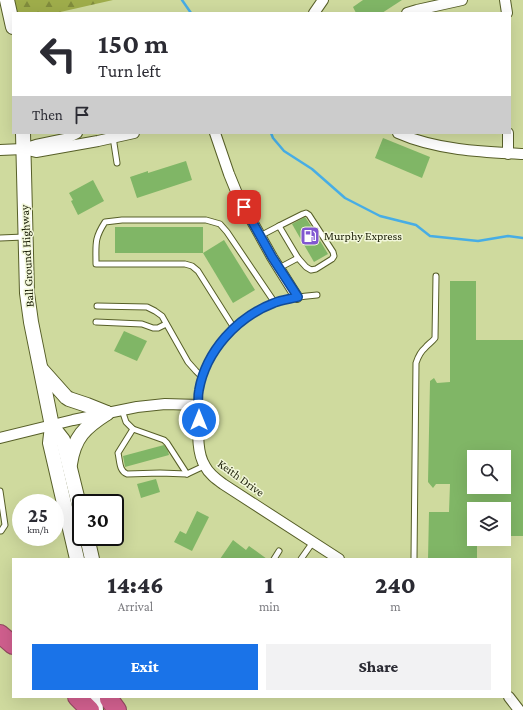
<!DOCTYPE html>
<style>
body{margin:0;font-family:"Crimson Pro",serif;background:#f2f2f3;color:#2b2b33;height:100vh;display:flex;flex-direction:column;font-size:15px;white-space:nowrap}
*{box-sizing:border-box;margin:0}
p{font-size:13px;color:#7c7c81}
.icon{flex:none;width:22px;height:22px;fill:none;stroke:currentColor;stroke-width:2;stroke-linecap:round;stroke-linejoin:round}
.map{position:relative;flex:1;overflow:hidden}
.sheet{position:absolute;left:12px;top:558px;width:499px;height:140px;display:flex;flex-direction:column;background:#fff;border-radius:0px;box-shadow:0 4px 16px #0002}
.sheet>*{flex:none}
.top-card{position:absolute;left:12px;top:12px;width:499px;height:122px;border-radius:0px;box-shadow:0 4px 16px #0002;background:#fff;color:#2b2b33;overflow:hidden}
.fabs{position:absolute;left:467px;top:450px;display:grid;gap:8px}
.fabs a{display:grid;place-items:center;width:44px;height:44px;border-radius:0px;background:#fff;box-shadow:0 4px 16px #0002;font-size:20px}
.speed{position:absolute;left:12px;top:494px;display:flex;gap:8px;font-size:20px;font-weight:700;text-align:center}
.speed>*{display:grid;place-content:center;width:52px;height:52px;border-radius:50%;background:#fff;box-shadow:0 4px 16px #0002;line-height:1}
.speed small{font-size:10px;font-weight:400}
.speed .limit{border:2px solid #111;border-radius:6px;background:#fff;color:#111}
.pin{position:absolute;display:grid;place-items:center;width:34px;height:34px;color:#fff;margin:-17px;border-radius:8px;box-shadow:0 2px 6px #0006}
.me{position:absolute;width:44px;margin:-22px;rotate:0deg;stroke-linejoin:round;filter:drop-shadow(0 0 3px #0008)}
.turn{display:flex;align-items:center;gap:14px;height:84px;padding:0 20px;font-size:18px}
.turn .icon{width:52px;height:52px;stroke-width:2.5}
.turn b{display:block;font-size:28px;line-height:34px}
.then{display:flex;align-items:center;height:38px;padding:0 20px;background:#0003;gap:8px;font-size:15px}
.eta{display:flex;justify-content:space-evenly;align-items:center;height:68px;text-align:center}
.eta b{font-size:24px;font-weight:800;line-height:28px}
.cta{display:flex;gap:8px;margin-top:auto;padding:8px 20px}
.cta a{flex:1;height:46px;border-radius:0px;background:#1a73e8;color:#fff;font-size:16px;font-weight:800;line-height:46px;text-align:center}
.cta a+a{background:#f2f2f3;color:#2b2b33}
.map>svg:first-child{display:block}
.forest{fill:url(#forest-firs)}
.lines{fill:none;stroke-linecap:round;stroke-linejoin:round}
.stream{stroke:#47ade5;stroke-width:2.5}
.building{fill:#80b666;fill-rule:evenodd}
.service-casing{stroke:#575f28;stroke-width:7}
.minor-casing{stroke:#575f28;stroke-width:12}
.secondary-casing{stroke:#575f28;stroke-width:16}
.motorway-casing{stroke:#91495f;stroke-width:20}
.service{stroke:#fff;stroke-width:5}
.minor{stroke:#fff;stroke-width:10}
.secondary{stroke:#fff;stroke-width:14}
.motorway{stroke:#d05f8e;stroke-width:18}
.route-casing{stroke:#114b97;stroke-width:10}
.route{stroke:#1a73e8;stroke-width:7}
.labels{text-anchor:middle;stroke-width:3;stroke-linejoin:round;paint-order:stroke}
.poi-label{font-size:12px;fill:#1c1f08;stroke:#f2f7da;text-anchor:start}
.street-label{font-size:12px;fill:#1c1f08;stroke:#f2f7da}
</style>
<div class="map">
<svg width="523" height="710" viewBox="0 0 523 710">
<defs>
<pattern id="forest-firs" width="22" height="20" patternUnits="userSpaceOnUse"><rect width="22" height="20" fill="#9fad4b"/><path d="M5 1l3.5 6h-7zM16 11l3.5 6h-7z" fill="#818c3c"/></pattern>
</defs>
<rect width="100%" height="100%" fill="#cfda9e"/>
<polygon class="forest" points="13,0 113,0 56,13 16,13"/>
<g class="lines">
<g class="stream">
<polyline points="182,0 191,13"/>
<polyline points="271,133 273,138 284,151 312,169 345,198 380,216 416,225 430,236 478,241 508,236 523,238"/>
</g>
</g>
<g class="building">
<polygon points="363,0 402,0 382,13 356,13 353,7"/>
<polygon points="383,138 430,157 422,178 375,158"/>
<polygon points="186,161 192,180 137,198 130,177 148,171 148,173"/>
<polygon points="93,180 104,201 78,215 71,201 73,200 69,193"/>
<polygon points="305,217 313,229 328,254 314,262 292,224"/>
<rect x="115" y="227" width="88" height="26"/>
<polygon points="224,240 255,290 233,303 203,253"/>
<path d="M450,281H476V340H523V536H504V509H474V539H477V559H428L429,512H449L450,484H436L433,488L428,482L430,381L434,378L437,383L450,382ZM474,457H504V487H474Z"/>
<polygon points="124,331 147,341 137,361 114,351"/>
<polygon points="164,445 168,451 169,455 125,467 123,456"/>
<polygon points="156,479 160,492 141,498 137,484"/>
<polygon points="197,511 209,517 192,551 174,542 180,531 186,534"/>
<polygon points="233,540 246,550 249,546 267,559 220,559"/>
</g>
<g class="lines">
<g class="service-casing">
<g id="service">
<polyline points="113,137 117,163"/>
<polyline points="279,226 303,214 306,213 309,215 333,252 334,256 332,259 316,269 311,270 306,267 298,258"/>
<polyline points="260,236 279,226 298,258 279,268"/>
<polyline points="0,238 24,237"/>
<polyline points="97,306 147,307 155,311 162,316 188,362 196,371 202,377"/>
<polyline points="96,322 142,324 153,328 158,328 166,324"/>
<path d="M234,328L198,271L192,266L185,264H96C96,244 94,239 105,222L122,220H206L220,224L227,232L275,303"/>
<path d="M199,405C199,401 198,397 198,393C201,355 241,314 275,303C288,298 303,296 317,295"/>
<path d="M122,410L126,422L133,429L118,453C120,461 119,471 127,474L160,473L187,474L204,466"/>
<polyline points="133,429 164,440 167,443 187,474"/>
<polyline points="0,491 5,525 1,531 0,531"/>
<polyline points="274,559 279,551"/>
<polyline points="301,559 313,542"/>
<path d="M414,559L416,363C418,357 420,352 425,348C428,344 432,342 435,338L436,276"/>
</g>
</g>
<g class="minor-casing">
<g id="minor">
<polyline points="505,0 507,13"/>
<polyline points="314,13 323,0"/>
<polyline points="407,13 417,10 462,0"/>
<polyline points="215,133 229,174 238,196 272,257 297,297"/>
<path d="M398,133C436,150 482,152 523,154"/>
<polyline points="23,149 36,145 65,139 77,133"/>
<polyline points="0,150 23,149 36,152 98,141 134,133"/>
<polyline points="508,154 508,133"/>
<path d="M0,438L73,420L137,407L165,404L199,405C199,424 195,450 205,466C209,474 216,479 223,484L339,559"/>
<polyline points="509,697 519,710"/>
</g>
</g>
<g class="secondary-casing">
<g id="secondary">
<polyline points="7,0 13,27"/>
<polyline points="23,133 27,293 31,322 52,426 50,443 77,559"/>
<polyline points="41,369 66,397 69,399 87,405 107,413"/>
<polyline points="52,426 63,440 81,513"/>
<path d="M70,464C74,437 85,427 107,413"/>
<polyline points="87,537 92,559"/>
<polyline points="95,697 96,710"/>
</g>
</g>
<g class="motorway-casing">
<g id="motorway">
<polyline points="0,634 13,645"/>
<polyline points="77,697 90,710"/>
<polyline points="109,699 117,710"/>
</g>
</g>
<use href="#service" class="service"/>
<use href="#minor" class="minor"/>
<use href="#secondary" class="secondary"/>
<use href="#motorway" class="motorway"/>
</g>
<g class="lines">
<g class="route-casing">
<path id="route" d="M199,420C199,410 197,399 199,390C206,351 237,317 274,303C281,300 290,299 298,297L272,257L244,207"/>
</g>
<use href="#route" class="route"/>
</g>
<defs>
<g id="fuel-square" transform="scale(1)"><rect x="-9" y="-9" width="18" height="18" rx="4" fill="#8157d1" stroke="#f2f7da"/><path d="M-5.5-6h7V0h2V4h1.3V-2.5L3-4.5l.8-.8L6-3V5H2.5V1h-1V6h-7ZM-4.2-4.7v3.2H.2V-4.7Z" fill="#fff"/></g>
</defs>
<g fill-rule="evenodd">
<use href="#fuel-square" x="310" y="236"/>
</g>
<g class="labels">
<g class="poi-label">
<text x="324" y="240">Murphy Express</text>
</g>
<g class="street-label">
<text transform="translate(27 256) rotate(-93)" y="4">Ball Ground Highway</text>
<text transform="translate(241 478) rotate(36)" y="4">Keith Drive</text>
</g>
</g>
</svg>
<div class="fabs">
<a><svg class="icon" aria-label="search" viewBox="0 0 24 24"><circle cx="10" cy="10" r="6"/><path d="M15 15l6 6"/></svg></a>
<a><svg class="icon" aria-label="layers" viewBox="0 0 24 24"><path d="M12 4l9 5-9 5-9-5zM3 14l9 5 9-5"/></svg></a>
</div>
<div class="speed"><div>25<small>km/h</small></div><div class="limit">30</div></div>
<div class="pin" style="left:244px;top:207px;background:#d93025"><svg class="icon" aria-label="arrive" viewBox="0 0 24 24"><path d="M6 21V4h12l-3 4 3 4H6"/></svg></div>
<svg class="me" style="left:199px;top:420px" viewBox="-20 -20 40 40"><circle r="17" fill="#1a73e8" stroke="#fff" stroke-width="3"/><path d="M0-11L8 9 0 5-8 9z" fill="#fff"/></svg>
<div class="top-card">
<div class="turn"><svg class="icon" aria-label="left" viewBox="0 0 24 24"><path d="M17 20v-9H6M10 6l-5 5 5 5"/></svg><div><b>150 m</b>Turn left</div></div>
<div class="then">Then<svg class="icon" aria-label="arrive" viewBox="0 0 24 24"><path d="M6 21V4h12l-3 4 3 4H6"/></svg></div>
</div>
<section class="sheet">
<div class="eta">
<div><b>14:46</b><p>Arrival</p></div>
<div><b>1</b><p>min</p></div>
<div><b>240</b><p>m</p></div>
</div>
<div class="cta"><a>Exit</a><a>Share</a></div>
</section>
</div>
